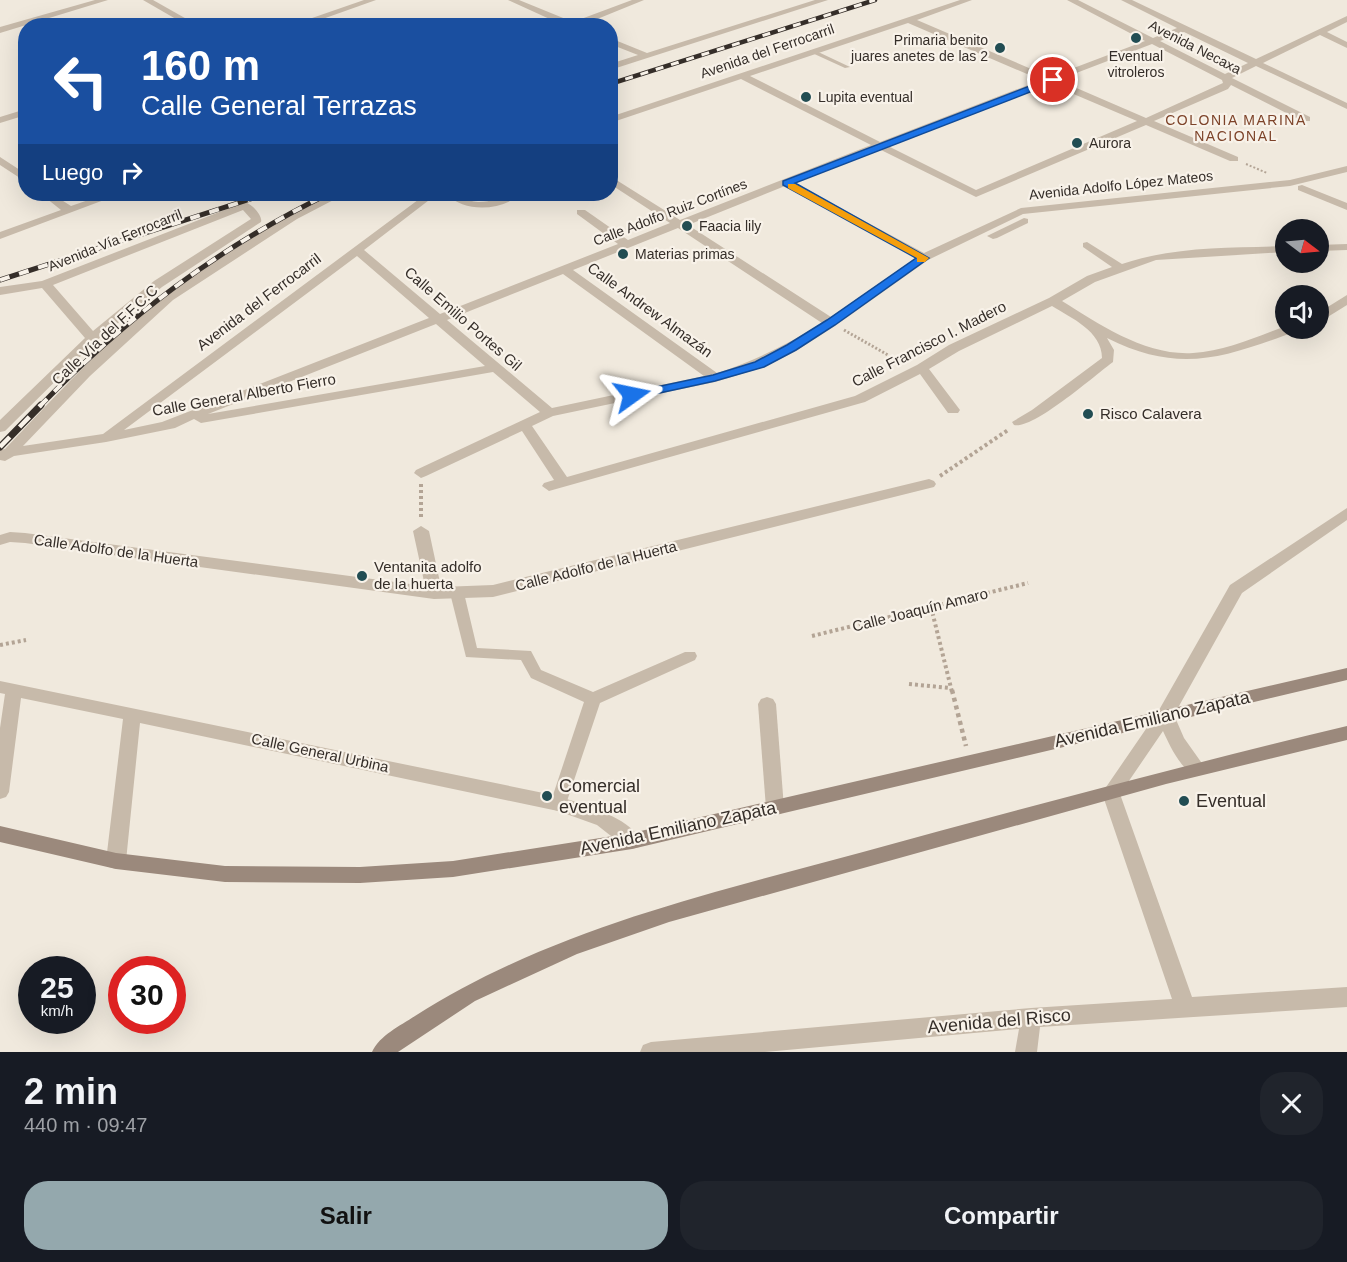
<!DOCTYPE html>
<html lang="es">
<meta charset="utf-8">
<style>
body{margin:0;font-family:Helvetica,sans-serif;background:#20242c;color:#f1f3f6;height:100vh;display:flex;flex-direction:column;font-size:22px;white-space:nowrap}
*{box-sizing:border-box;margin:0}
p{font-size:20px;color:#9ea1a6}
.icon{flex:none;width:33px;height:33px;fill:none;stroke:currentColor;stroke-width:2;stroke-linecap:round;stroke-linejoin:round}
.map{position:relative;height:1052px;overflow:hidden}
.details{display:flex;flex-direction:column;background:#171b24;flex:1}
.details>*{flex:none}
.top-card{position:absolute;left:18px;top:18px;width:600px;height:183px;border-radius:24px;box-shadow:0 6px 24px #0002;background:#1a4fa0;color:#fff;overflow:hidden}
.needle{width:39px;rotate:106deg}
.buttons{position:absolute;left:1275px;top:219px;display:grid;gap:12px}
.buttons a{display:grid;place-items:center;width:54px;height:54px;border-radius:50%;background:#171b24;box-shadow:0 6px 24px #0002;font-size:30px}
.speed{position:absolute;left:18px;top:956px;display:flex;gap:12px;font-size:30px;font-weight:700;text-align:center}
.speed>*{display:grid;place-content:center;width:78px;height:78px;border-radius:50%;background:#171b24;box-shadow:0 6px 24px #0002;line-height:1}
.speed small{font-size:15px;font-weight:400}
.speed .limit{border:9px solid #d22;background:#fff;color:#111}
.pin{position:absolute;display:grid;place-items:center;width:51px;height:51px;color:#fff;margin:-26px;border:3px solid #fff;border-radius:50%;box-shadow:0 2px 6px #0007}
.me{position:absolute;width:66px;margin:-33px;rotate:78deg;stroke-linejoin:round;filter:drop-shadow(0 0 4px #0008)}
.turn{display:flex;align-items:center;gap:21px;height:126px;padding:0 24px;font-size:27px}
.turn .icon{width:78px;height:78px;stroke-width:2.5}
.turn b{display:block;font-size:42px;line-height:51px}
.then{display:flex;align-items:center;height:57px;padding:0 24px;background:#0003;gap:12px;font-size:22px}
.round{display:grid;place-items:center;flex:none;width:63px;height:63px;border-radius:24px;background:#20242c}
.head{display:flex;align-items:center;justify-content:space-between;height:102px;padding:0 24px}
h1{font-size:36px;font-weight:600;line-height:45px}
.button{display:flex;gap:12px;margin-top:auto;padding:12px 24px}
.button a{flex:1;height:69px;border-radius:24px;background:#94a8ad;color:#111;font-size:24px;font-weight:600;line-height:69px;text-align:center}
.button a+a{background:#20242c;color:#f1f3f6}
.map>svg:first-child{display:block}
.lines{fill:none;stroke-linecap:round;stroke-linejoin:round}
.path-far3{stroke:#b3a495;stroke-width:2;stroke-dasharray:2 2;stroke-linecap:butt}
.path-far2{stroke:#b3a495;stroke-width:3;stroke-dasharray:2 2;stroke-linecap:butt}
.path-far1{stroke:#b3a495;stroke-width:4;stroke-dasharray:3 3;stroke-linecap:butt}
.path{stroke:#b3a495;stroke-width:4.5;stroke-dasharray:4 4;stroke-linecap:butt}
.service{fill:#c7baaa;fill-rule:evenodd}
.pedestrian{fill:#c7baaa;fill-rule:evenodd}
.minor{fill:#c7baaa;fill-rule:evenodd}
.secondary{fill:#9b897c;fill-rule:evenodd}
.rail-far2-casing{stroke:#352e29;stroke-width:4.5}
.rail-far1-casing{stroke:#352e29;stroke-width:5}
.rail-casing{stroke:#352e29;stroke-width:7}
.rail-far2{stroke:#f8f2e9;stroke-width:3;stroke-dasharray:8;stroke-linecap:butt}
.rail-far1{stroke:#f8f2e9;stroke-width:4;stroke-dasharray:10;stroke-linecap:butt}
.rail{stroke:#f8f2e9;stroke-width:4.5;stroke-dasharray:14;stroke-linecap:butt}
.route{fill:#1a73e8;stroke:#114b97;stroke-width:1.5}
.slow{fill:#f59e0b}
.poi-dot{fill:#224d53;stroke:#f8f2e9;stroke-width:2}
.labels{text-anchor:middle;stroke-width:4.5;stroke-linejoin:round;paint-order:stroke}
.far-poi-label{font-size:14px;fill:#352e29;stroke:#f8f2e9;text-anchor:start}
.far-street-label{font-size:14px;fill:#352e29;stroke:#f8f2e9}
.far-neighbourhood-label{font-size:14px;letter-spacing:1.5px;fill:#7d4329;stroke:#f8f2e9}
.street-label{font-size:15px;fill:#352e29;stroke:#f8f2e9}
.poi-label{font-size:15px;fill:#352e29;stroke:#f8f2e9;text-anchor:start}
.near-street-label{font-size:18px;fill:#352e29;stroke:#f8f2e9}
.near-poi-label{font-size:18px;fill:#352e29;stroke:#f8f2e9;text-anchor:start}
</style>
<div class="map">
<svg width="1347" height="1052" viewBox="0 0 1347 1052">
<rect width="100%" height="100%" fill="#f0e9dd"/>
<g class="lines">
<polyline class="path-far3" points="1246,164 1267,173"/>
<polyline class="path-far2" points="844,330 888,355"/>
<g class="path-far1">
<polyline points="940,476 1008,430"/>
<polyline points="421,484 421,519"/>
<polyline points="931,607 952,692"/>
<polyline points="812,636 1028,583"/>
<polyline points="0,645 26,640"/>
<polyline points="909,684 950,688"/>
</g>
<polyline class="path" points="952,690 966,746"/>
<polygon class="service" points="810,50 814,50 850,67 845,68 810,52"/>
<polygon class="pedestrian" points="457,588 462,589 464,593 477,648 531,651 541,670 593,692 685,652 695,652 697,656 695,660 600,703 566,804 564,809 558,811 552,809 550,804 584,702 531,678 521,660 466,657 450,593 452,589"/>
<g class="minor">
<polygon points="95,0 108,0 0,33 0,27"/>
<polygon points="143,0 153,0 199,26 188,26"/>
<polygon points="364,0 376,0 303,26 289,26"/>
<polygon points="508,0 519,0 573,22 632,0 644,0 580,26 565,26"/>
<polygon points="815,0 828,0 610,70 610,64 638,55 610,44 610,38 647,53"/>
<path d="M960,0H972L917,20L1050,77L1145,41L1067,0H1078L1153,38L1177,28L1121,0H1132L1256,59L1347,16V22L1327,32L1347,42V48L1320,35L1263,63L1347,103V109L1256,66L1232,78L1310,117V121H1302L1231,85L1228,89L1154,121L1238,157V161H1230L1146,125L976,197L879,149L794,183L924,253L1021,208L1290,180L1347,166V172L1290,186L1023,214L928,260L835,326L796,351L764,367L715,382L553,416L532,426L567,477L855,396L917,365L949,345L1049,298L1087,276L1112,267L1083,247V243L1087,242L1122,264C1175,246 1230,248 1286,246V252L1156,260L1095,282L1062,301C1100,325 1146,356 1193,353C1225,351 1256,337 1286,326V328H1299L1297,331C1225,357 1181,375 1107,338L1114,350L1113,362C1095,375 1033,430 1014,425L1012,422L1032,410L1102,358C1102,331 1071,318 1052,306L959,351L929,369L960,410L958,413H948L920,374L865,402L549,491L542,486L544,483L554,480L522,431L426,476L421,478L414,473L416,470L540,412L493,372L201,423L194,419L175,428L106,442L14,456L5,461L0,460V450L5,449C56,396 105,341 163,296C194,272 230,252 264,231C284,218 321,191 345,194L297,219L173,300L90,376L23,446L103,434L426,194H437L364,250L440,314L618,244L577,214V210H585L628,240L670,223L610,184V176L680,220L871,145L741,79L610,123V117ZM908,23L1041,80L880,142L750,76ZM1184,32L1248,63L1225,74L1160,41ZM1152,44L1222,80L1223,83L1146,118L1058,80ZM1050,84L1137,121L976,190L888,146ZM785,186L916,258L831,317L688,225ZM678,228L822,323C788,344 755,361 717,373L573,270ZM357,256L429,318L162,422L124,430ZM563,274L704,376L552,408L447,320ZM436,324L485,366L208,414Z"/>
<polygon points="26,109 26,115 0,123 0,117"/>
<polygon points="0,157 26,174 26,182 0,165"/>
<polygon points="1302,185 1347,203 1347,210 1298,190 1298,186"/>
<polygon points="41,194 52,194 71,206 106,194 120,194 0,239 0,232 61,210"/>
<path d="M446,194C458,193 466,201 478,202C493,203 505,192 521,194C501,211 465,213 446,194Z"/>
<path d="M245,202C252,204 263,216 261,222L162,287L96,341L5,431L0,432V420L85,338L42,288L0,295V287L42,281ZM243,210L251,219L154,281L93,331L53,285Z"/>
<polygon points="1024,218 1028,219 1028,223 997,238 993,239 987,236"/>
<polygon points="1347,244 1347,250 1318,251 1318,245"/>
<polygon points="1347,295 1347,305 1318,323 1318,313"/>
<polygon points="929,479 934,481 936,484 934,487 493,597 434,599 25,543 10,542 0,545 0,535 10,532 25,533 425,586 413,531 421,526 429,531 441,587 493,585"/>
<path d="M1347,508V520L1242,593L1174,715L1184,738L1206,769L1203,774C1185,780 1170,746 1163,731L1120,794L1192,997L1347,987V1007L1040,1027L1037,1052H1015L1019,1029L765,1052H640L643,1045L651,1042L1031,1008L1172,999L1102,793L1159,710L1230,585Z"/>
<path d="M0,681L558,796C583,805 629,816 641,841L639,847L632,849L625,847L597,825L558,811L140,723L126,861L123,867L116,869L109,867L106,861L123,719L21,698L9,792L6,797L0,799V728L5,694L0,693Z"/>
<polygon points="767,697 773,699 776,704 784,808 782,813 775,816 768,813 766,808 758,704 761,699"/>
</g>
<g class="secondary">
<polygon points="1347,668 1347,680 632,849 453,877 360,883 225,882 116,869 0,842 0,826 116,853 225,866 360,867 453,861 632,833"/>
<path d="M1347,726V740L1166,784L669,922L577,954L475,1001L398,1052H372C380,1035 400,1026 415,1016C552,929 709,894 863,852C1024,808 1185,765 1347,726Z"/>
</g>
<g class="rail-far2-casing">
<polyline id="rail-far2" points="610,84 875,0"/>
</g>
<g class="rail-far1-casing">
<g id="rail-far1">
<polyline points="0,280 266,194"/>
<path d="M40,406C127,317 216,249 328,194"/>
</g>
</g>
<g class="rail-casing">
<polyline id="rail" points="0,447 41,405"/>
</g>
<use href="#rail-far2" class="rail-far2"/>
<use href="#rail-far1" class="rail-far1"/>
<use href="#rail" class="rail"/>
</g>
<polygon class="route" points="1053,77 1057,80 1056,82 795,183 929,258 835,325 796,350 764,367 715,381 632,399 627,398 627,393 713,375 755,362 787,345 827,320 916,258 783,185 783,181"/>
<polygon class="slow" points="788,184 795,184 929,258 925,262 917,262 917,258 788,188"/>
<g class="poi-dot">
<circle cx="1136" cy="38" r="6"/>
<circle cx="1000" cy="48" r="6"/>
<circle cx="806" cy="97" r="6"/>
<circle cx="1077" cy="143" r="6"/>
<circle cx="687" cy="226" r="6"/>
<circle cx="623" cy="254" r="6"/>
<circle cx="1088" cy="414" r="6"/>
<circle cx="362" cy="576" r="6"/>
<circle cx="547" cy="796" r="6"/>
<circle cx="1184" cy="801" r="6"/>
</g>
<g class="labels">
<g class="far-poi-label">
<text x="988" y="45" text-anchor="end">Primaria benito<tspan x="988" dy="16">juares anetes de las 2</tspan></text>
<text x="1136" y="61" text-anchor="middle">Eventual<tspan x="1136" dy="16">vitroleros</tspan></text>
<text x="818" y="102">Lupita eventual</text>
<text x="1089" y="148">Aurora</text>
<text x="699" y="231">Faacia lily</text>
<text x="635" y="259">Materias primas</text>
</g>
<g class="far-street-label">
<text transform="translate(1195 47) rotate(27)" y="5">Avenida Necaxa</text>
<text transform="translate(767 51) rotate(-19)" y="5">Avenida del Ferrocarril</text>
<text transform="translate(1121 185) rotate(-6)" y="5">Avenida Adolfo López Mateos</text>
<text transform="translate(670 212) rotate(-21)" y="5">Calle Adolfo Ruiz Cortínes</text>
<text transform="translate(115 240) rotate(-22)" y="5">Avenida Vía Ferrocarril</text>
</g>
<g class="far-neighbourhood-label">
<text x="1236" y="125">COLONIA MARINA<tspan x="1236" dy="16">NACIONAL</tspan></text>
</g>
<g class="street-label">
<text transform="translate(259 302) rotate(-37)" y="5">Avenida del Ferrocarril</text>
<text transform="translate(650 310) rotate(36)" y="5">Calle Andrew Almazán</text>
<text transform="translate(463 319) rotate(41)" y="5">Calle Emilio Portes Gil</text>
<text transform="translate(105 335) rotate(-43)" y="5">Calle Vía del F.F.C.C</text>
<text transform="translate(929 344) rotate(-27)" y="5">Calle Francisco I. Madero</text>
<text transform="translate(244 395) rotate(-10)" y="5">Calle General Alberto Fierro</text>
<text transform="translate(116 551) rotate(8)" y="5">Calle Adolfo de la Huerta</text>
<text transform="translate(596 566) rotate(-14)" y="5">Calle Adolfo de la Huerta</text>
<text transform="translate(920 610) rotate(-14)" y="5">Calle Joaquín Amaro</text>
<text transform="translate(320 753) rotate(12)" y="5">Calle General Urbina</text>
</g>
<g class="poi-label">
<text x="1100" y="419">Risco Calavera</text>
<text x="374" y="572">Ventanita adolfo<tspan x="374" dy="17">de la huerta</tspan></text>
</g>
<g class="near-street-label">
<text transform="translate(1152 719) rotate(-13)" y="6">Avenida Emiliano Zapata</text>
<text transform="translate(678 828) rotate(-12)" y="6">Avenida Emiliano Zapata</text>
<text transform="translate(999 1021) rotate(-5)" y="6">Avenida del Risco</text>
</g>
<g class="near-poi-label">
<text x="559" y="792">Comercial<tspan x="559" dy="21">eventual</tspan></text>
<text x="1196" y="807">Eventual</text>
</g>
</g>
</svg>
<div class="buttons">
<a><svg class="needle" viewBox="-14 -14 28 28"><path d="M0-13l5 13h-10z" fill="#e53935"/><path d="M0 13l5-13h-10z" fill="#9ea1a6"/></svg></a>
<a><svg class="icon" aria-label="sound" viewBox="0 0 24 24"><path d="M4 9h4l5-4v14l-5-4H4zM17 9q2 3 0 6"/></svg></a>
</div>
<div class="speed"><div>25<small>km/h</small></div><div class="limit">30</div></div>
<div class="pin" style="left:1053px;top:80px;background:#d93025"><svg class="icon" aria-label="arrive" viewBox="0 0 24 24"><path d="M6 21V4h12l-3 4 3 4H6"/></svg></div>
<svg class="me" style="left:632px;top:395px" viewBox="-20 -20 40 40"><path d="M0-17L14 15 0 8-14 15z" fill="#1a73e8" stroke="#fff" stroke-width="4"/></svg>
<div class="top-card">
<div class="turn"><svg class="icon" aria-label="left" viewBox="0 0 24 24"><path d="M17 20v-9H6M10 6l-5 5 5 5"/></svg><div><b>160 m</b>Calle General Terrazas</div></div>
<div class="then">Luego<svg class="icon" aria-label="right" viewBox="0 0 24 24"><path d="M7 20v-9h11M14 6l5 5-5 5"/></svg></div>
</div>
</div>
<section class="details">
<div class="head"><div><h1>2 min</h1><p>440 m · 09:47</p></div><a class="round"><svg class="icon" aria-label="close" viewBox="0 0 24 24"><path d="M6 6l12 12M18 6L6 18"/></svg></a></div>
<div class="button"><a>Salir</a><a>Compartir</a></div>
</section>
